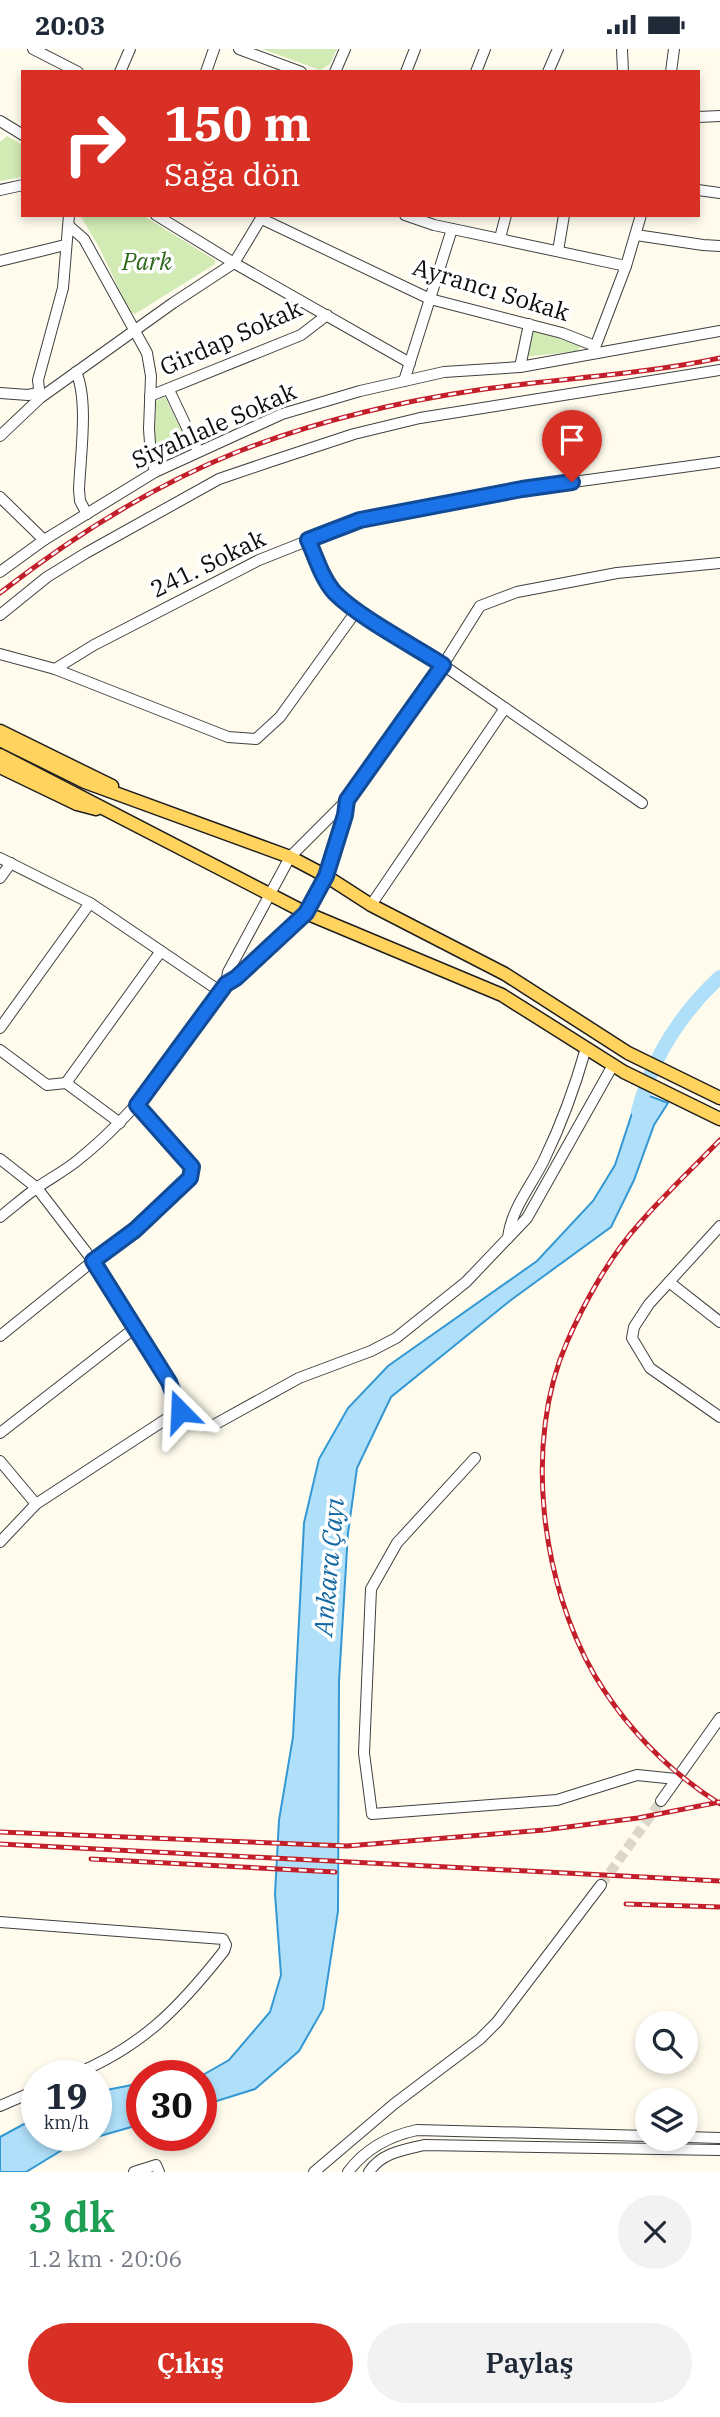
<!DOCTYPE html>
<html lang="tr">
<meta charset="utf-8">
<style>
body{margin:0;font-family:"IBM Plex Serif",serif;background:#f2f2f3;color:#1f2937;height:100vh;display:flex;flex-direction:column;font-size:26px;white-space:nowrap}
*{box-sizing:border-box;margin:0}
p{font-size:23px;color:#747a83}
.icon{flex:none;width:38px;height:38px;fill:none;stroke:currentColor;stroke-width:2;stroke-linecap:round;stroke-linejoin:round}
.map{position:relative;height:2123px;overflow:hidden}
.sheet{display:flex;flex-direction:column;background:#fff;flex:1}
.sheet>*{flex:none}
.banner{position:absolute;left:21px;top:21px;width:679px;height:147px;border-radius:0px;box-shadow:0 4px 10px #0003;background:#d93025;color:#fff;overflow:hidden}
.tools{position:absolute;left:635px;top:1962px;display:grid;gap:14px}
.tools a{display:grid;place-items:center;width:63px;height:63px;border-radius:50%;background:#fff;box-shadow:0 4px 10px #0003;font-size:35px}
.speed{position:absolute;left:21px;top:2011px;display:flex;gap:14px;font-size:35px;font-weight:700;text-align:center}
.speed>*{display:grid;place-content:center;width:91px;height:91px;border-radius:50%;background:#fff;box-shadow:0 4px 10px #0003;line-height:1}
.speed small{font-size:18px;font-weight:400}
.speed .limit{border:10px solid #d22;background:#fff;color:#111}
.pin{position:absolute;display:grid;place-items:center;width:60px;height:60px;color:#fff;margin:-72px -30px;border-radius:50% 50% 50% 0;rotate:-45deg;box-shadow:0 0 7px #0007}
.pin .icon{rotate:45deg}
.me{position:absolute;width:77px;margin:-38px;rotate:339deg;stroke-linejoin:round;filter:drop-shadow(0 0 5px #0008)}
.turn{display:flex;align-items:center;gap:24px;height:147px;padding:0 28px;font-size:32px}
.turn .icon{width:91px;height:91px;stroke-width:2.5}
.turn b{display:block;font-size:49px;line-height:60px}
.round{display:grid;place-items:center;flex:none;width:74px;height:74px;border-radius:37px;background:#f2f2f3}
.overview{display:flex;align-items:center;justify-content:space-between;height:119px;padding:0 28px}
h1{font-size:42px;font-weight:600;line-height:52px;color:#1e9e55}
.cta{display:flex;gap:14px;margin-top:auto;padding:14px 28px}
.cta a{flex:1;height:80px;border-radius:42px;background:#d93025;color:#fff;font-size:28px;font-weight:600;line-height:80px;text-align:center}
.cta a+a{background:#f2f2f3;color:#1f2937}
.status{display:flex;justify-content:space-between;align-items:center;height:49px;padding:0 35px;background:#fff;direction:ltr}
.status svg{height:19px;fill:currentColor}
.map>svg:first-child{display:block}
.green{fill:#d2ebb5}
.water{fill:#afdff9;stroke:#3398d3;stroke-width:2}
.lines{fill:none;stroke-linecap:round;stroke-linejoin:round}
.river{stroke:#afdff9;stroke-width:14}
.minor-tunnel{stroke:#dbd7cb;stroke-width:10;stroke-dasharray:10 5;stroke-linecap:butt}
.minor-casing{stroke:#404040;stroke-width:12}
.major-casing{stroke:#1e1e1e;stroke-width:15}
.minor{stroke:#fff;stroke-width:10}
.major{stroke:#ffd35d;stroke-width:12}
.rail-casing{stroke:#c31f2b;stroke-width:5}
.rail{stroke:#fff;stroke-width:2.5;stroke-dasharray:8;stroke-linecap:butt}
.route-casing{stroke:#114b97;stroke-width:18}
.route{stroke:#1a73e8;stroke-width:12}
.labels{text-anchor:middle;stroke-width:7;stroke-linejoin:round;paint-order:stroke}
.park-label{font-size:24px;font-style:italic;fill:#2c681a;stroke:#fff}
.street-label{font-size:24px;fill:#0d0d0d;stroke:#fff}
.water-label{font-size:26px;font-style:italic;fill:#1168a4;stroke:#fff}
</style>
<div class="status"><b>20:03</b><svg viewBox="0 0 49 12"><path d="M0 12V9h3v3zM5 12V6h3v6zM10 12V3h3v9zM15 12V0h3v12zM26 1h20v11H26zM47 4h2v5h-2z"/></svg></div>
<div class="map">
<svg width="720" height="2123" viewBox="0 0 720 2123">
<rect width="100%" height="100%" fill="#fffbed"/>
<g class="green">
<polygon points="262,0 337,0 330,15 320,21"/>
<polygon points="7,87 23,96 23,128 0,132 0,93"/>
<polygon points="80,166 142,166 215,211 215,215 135,265 130,263 99,198"/>
<polygon points="533,282 578,295 580,299 577,302 525,308"/>
<polygon points="165,348 189,397 162,408 155,391 156,352"/>
</g>
<g class="water">
<polygon points="639,1043 668,1054 654,1076 634,1131 611,1178 511,1251 391,1348 357,1419 348,1484 339,1632 338,1862 323,1960 299,2002 255,2040 201,2057 201,2027 229,2011 270,1963 281,1926 275,1845 279,1771 293,1688 304,1474 319,1410 348,1359 388,1317 537,1212 593,1152 615,1116"/>
<polygon points="142,2034 142,2075 72,2095 26,2123 0,2123 0,2088 37,2068 37,2086 96,2086 96,2043"/>
</g>
<g class="lines">
<path class="river" d="M638,1062C652,1010 681,964 720,928"/>
<polyline class="minor-tunnel" points="601,1836 661,1752"/>
<g class="minor-casing">
<g id="minor">
<polyline points="33,0 78,23"/>
<polyline points="239,0 301,23"/>
<polyline points="622,0 623,23"/>
<polyline points="120,23 130,0"/>
<polyline points="206,23 214,0"/>
<polyline points="335,23 345,0"/>
<polyline points="406,23 415,0"/>
<polyline points="476,23 485,0"/>
<polyline points="548,23 558,0"/>
<polyline points="671,23 674,0"/>
<polyline points="698,68 720,67"/>
<polyline points="0,72 23,86"/>
<polyline points="0,141 23,136"/>
<polyline points="698,141 720,144"/>
<polyline points="156,166 234,214 410,314"/>
<polyline points="405,166 434,176 626,217"/>
<polyline points="262,170 430,250 562,284 595,297"/>
<polyline points="69,177 84,190 147,304 151,327 149,380 151,408 155,423"/>
<polyline points="636,186 703,196 720,197"/>
<polyline points="500,189 506,166"/>
<polyline points="558,202 564,166"/>
<polyline points="0,212 65,196"/>
<polyline points="594,301 626,217 641,166"/>
<polyline points="520,318 529,275"/>
<path d="M76,323C89,352 80,409 79,441L80,452L87,465"/>
<polyline points="404,332 452,180"/>
<polyline points="169,341 198,402"/>
<polyline points="0,344 28,346 38,344"/>
<polyline points="150,347 301,286 327,266"/>
<polyline points="40,349 38,331 63,239 69,166"/>
<polyline points="0,387 40,349 173,254 234,214 263,166"/>
<polyline points="0,448 44,491"/>
<polyline points="308,491 324,526 334,543 357,561 443,616 642,754"/>
<polyline points="0,523 44,491 155,423 282,365 360,342 444,323 520,318 720,282"/>
<polyline points="0,566 47,528 86,504 219,430 269,413 354,385 420,369 720,321"/>
<polyline points="0,605 55,620 228,688 256,690 280,668 357,561"/>
<polyline points="55,620 94,596 259,511 360,471 522,440 720,413"/>
<polyline points="0,809 90,854 221,943"/>
<polyline points="0,829 11,814"/>
<polyline points="371,856 505,659"/>
<polyline points="226,935 228,923 290,808 347,751 443,616 480,557 517,543 617,524 720,514"/>
<polyline points="0,979 90,854"/>
<polyline points="0,1001 47,1036 66,1034"/>
<polyline points="120,1074 66,1034 161,902"/>
<polyline points="0,1110 37,1139 93,1212 169,1333 180,1362"/>
<path d="M0,1168C13,1158 25,1147 38,1138C51,1129 66,1121 78,1111C138,1063 184,999 226,935L236,929L306,864L326,827L345,766L347,751"/>
<polyline points="720,1177 649,1255 634,1278 632,1289 650,1319 720,1368"/>
<path d="M508,1189C511,1160 532,1136 544,1111C562,1074 575,1038 586,999"/>
<polyline points="669,1233 720,1273"/>
<polyline points="0,1287 93,1212 135,1181 190,1129 193,1118 137,1056"/>
<polyline points="0,1384 136,1278"/>
<polyline points="475,1409 397,1494 371,1540 364,1704 372,1765 557,1751 637,1726 676,1730"/>
<polyline points="0,1412 36,1455"/>
<path d="M0,1493L36,1455L177,1363C191,1362 196,1378 212,1377L299,1329L371,1302L396,1289L466,1233L527,1169L613,1016"/>
<polyline points="661,1752 720,1669"/>
<path d="M0,1873L223,1890L226,1896L224,1902C179,1959 142,1998 73,2026"/>
<polyline points="0,2057 37,2041"/>
<polyline points="686,2088 720,2089"/>
<polyline points="134,2123 156,2116 159,2123"/>
<polyline points="314,2123 394,2055 480,1990 497,1973 601,1836"/>
<path d="M348,2123C365,2100 389,2087 417,2081L648,2087"/>
<path d="M369,2123C381,2104 403,2101 424,2096L720,2101"/>
</g>
</g>
<g class="major-casing">
<g id="major">
<polyline points="0,682 112,737"/>
<polyline points="0,691 85,733 290,808 326,827 371,856 505,925 628,1004 720,1049"/>
<polyline points="0,706 306,864 502,946 624,1023 720,1070"/>
<polyline points="0,718 77,755 96,760"/>
</g>
</g>
<use href="#minor" class="minor"/>
<use href="#major" class="major"/>
<g class="rail-casing">
<g id="rail">
<path d="M0,544C72,488 152,437 237,403C314,373 396,353 478,341C558,329 641,326 720,309"/>
<path d="M720,1091C693,1119 664,1146 639,1175C610,1207 584,1254 567,1293C523,1393 541,1534 595,1627C627,1680 668,1722 720,1755"/>
<polyline points="0,1783 347,1797 544,1781 638,1769 720,1753"/>
<polyline points="0,1795 720,1832"/>
<polyline points="91,1810 335,1823"/>
<polyline points="626,1855 720,1858"/>
</g>
</g>
<use href="#rail" class="rail"/>
</g>
<g class="lines">
<g class="route-casing">
<path id="route" d="M180,1362L169,1333L93,1212L135,1181L190,1129L192,1118L137,1056L226,935L236,929L306,864L326,827L345,766L347,751L443,616C412,596 360,569 335,544C322,530 316,508 308,491L360,471L522,440L572,433"/>
</g>
<use href="#route" class="route"/>
</g>
<g class="labels">
<g class="park-label">
<text x="147" y="221">Park</text>
</g>
<g class="street-label">
<text transform="translate(491 241) rotate(17)" y="8">Ayrancı Sokak</text>
<text transform="translate(231 289) rotate(-24)" y="8">Girdap Sokak</text>
<text transform="translate(214 377) rotate(-24)" y="8">Siyahlale Sokak</text>
<text transform="translate(208 515) rotate(-26)" y="8">241. Sokak</text>
</g>
<g class="water-label">
<text transform="translate(329 1518) rotate(-85)" y="9">Ankara Çayı</text>
</g>
</g>
</svg>
<div class="tools">
<a><svg class="icon" aria-label="search" viewBox="0 0 24 24"><circle cx="10" cy="10" r="6"/><path d="M15 15l6 6"/></svg></a>
<a><svg class="icon" aria-label="layers" viewBox="0 0 24 24"><path d="M12 4l9 5-9 5-9-5zM3 14l9 5 9-5"/></svg></a>
</div>
<div class="speed"><div>19<small>km/h</small></div><div class="limit">30</div></div>
<div class="pin" style="left:572px;top:433px;background:#d93025"><svg class="icon" aria-label="arrive" viewBox="0 0 24 24"><path d="M6 21V4h12l-3 4 3 4H6"/></svg></div>
<svg class="me" style="left:180px;top:1362px" viewBox="-20 -20 40 40"><path d="M0-17L14 15 0 8-14 15z" fill="#1a73e8" stroke="#fff" stroke-width="4"/></svg>
<div class="banner">
<div class="turn"><svg class="icon" aria-label="right" viewBox="0 0 24 24"><path d="M7 20v-9h11M14 6l5 5-5 5"/></svg><div><b>150 m</b>Sağa dön</div></div>
</div>
</div>
<section class="sheet">
<div class="overview"><div><h1>3 dk</h1><p>1.2 km · 20:06</p></div><a class="round"><svg class="icon" aria-label="close" viewBox="0 0 24 24"><path d="M6 6l12 12M18 6L6 18"/></svg></a></div>
<div class="cta"><a>Çıkış</a><a>Paylaş</a></div>
</section>
